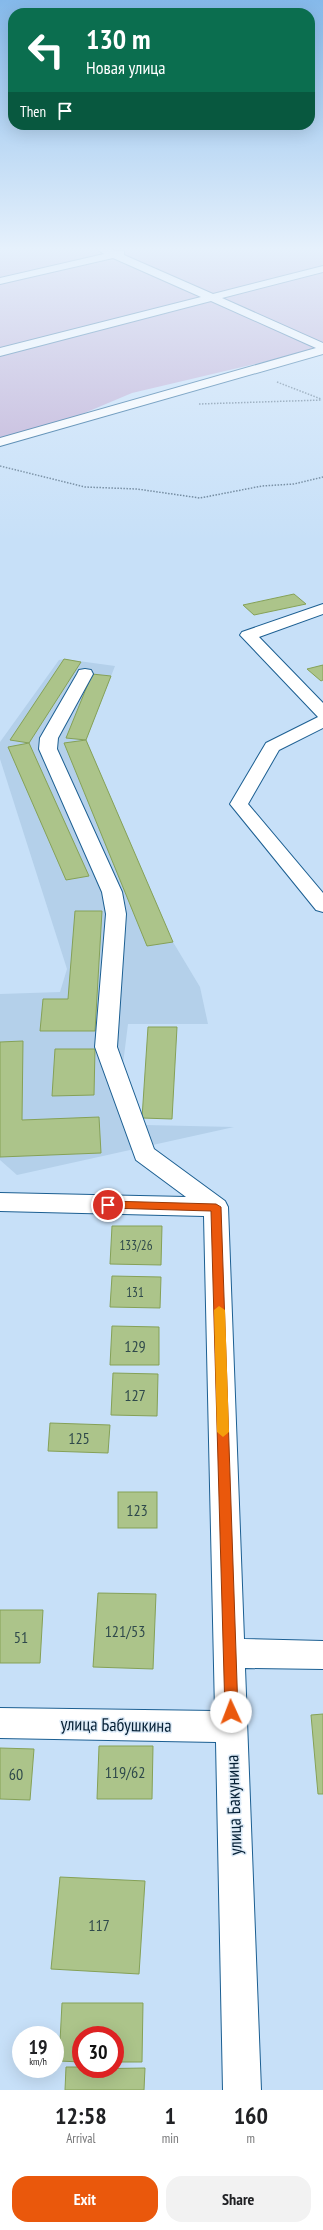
<!DOCTYPE html>
<meta charset="utf-8">
<style>
body{margin:0;font-family:"PT Sans Narrow",sans-serif;background:#f2f2f2;color:#202124;height:100vh;display:flex;flex-direction:column;font-size:15px;white-space:nowrap}
*{box-sizing:border-box;margin:0}
p{font-size:13px;color:#757577}
.icon{flex:none;width:22px;height:22px;fill:none;stroke:currentColor;stroke-width:2;stroke-linecap:round;stroke-linejoin:round}
.map{position:relative;height:2090px;overflow:hidden}
.side{display:flex;flex-direction:column;background:#fff;flex:1}
.side>*{flex:none}
.banner{position:absolute;left:8px;top:8px;width:307px;height:122px;border-radius:16px;box-shadow:0 4px 16px #0002;background:#0b6e4f;color:#fff;overflow:hidden}
.speed{position:absolute;left:12px;top:2026px;display:flex;gap:8px;font-size:20px;font-weight:700;text-align:center}
.speed>*{display:grid;place-content:center;width:52px;height:52px;border-radius:50%;background:#fff;box-shadow:0 4px 16px #0002;line-height:1}
.speed small{font-size:10px;font-weight:400}
.speed .limit{border:6px solid #d22;background:#fff;color:#111}
.pin{position:absolute;display:grid;place-items:center;width:34px;height:34px;color:#fff;margin:-17px;border:2px solid #fff;border-radius:50%;box-shadow:0 1px 4px #0007}
.me{position:absolute;width:44px;margin:-22px;rotate:358deg;stroke-linejoin:round;filter:drop-shadow(0 0 3px #0008)}
.turn{display:flex;align-items:center;gap:14px;height:84px;padding:0 12px;font-size:18px}
.turn .icon{width:52px;height:52px;stroke-width:2.5}
.turn b{display:block;font-size:28px;line-height:34px}
.then{display:flex;align-items:center;height:38px;padding:0 12px;background:#0003;gap:8px;font-size:15px}
.eta{display:flex;justify-content:space-evenly;align-items:center;height:68px;text-align:center}
.eta b{font-size:24px;font-weight:800;line-height:28px}
.cta{display:flex;gap:8px;margin-top:auto;padding:8px 12px}
.cta a{flex:1;height:46px;border-radius:16px;background:#ea580c;color:#fff;font-size:16px;font-weight:800;line-height:46px;text-align:center}
.cta a+a{background:#f2f2f2;color:#202124}
.map>svg:first-child{display:block}
.built{fill:#b4d0ea}
.green{fill:#beabd3}
.building{fill:#acc48a;stroke:#85a157}
.lines{fill:none;stroke-linecap:round;stroke-linejoin:round}
.minor-casing{stroke:#1c5f92;stroke-width:2}
.path{stroke:#5f7990;stroke-width:1.5;stroke-dasharray:1.5 1.5;stroke-linecap:butt}
.minor{fill:#fff;fill-rule:evenodd}
.route{fill:#ea580c;stroke:#983908}
.slow{fill:#f59e0b}
.labels{text-anchor:middle;stroke-width:3;stroke-linejoin:round;paint-order:stroke}
.number-label{font-size:13px;fill:#2f494b}
.near-number-label{font-size:16px;fill:#2f494b}
.near-street-label{font-size:18px;fill:#052036;stroke:#dfecf8}
</style>
<div class="map">
<svg width="323" height="2090" viewBox="0 0 323 2090">
<rect width="100%" height="100%" fill="#c7e0f8"/>
<polygon class="built" points="64,659 115,666 86,740 173,942 200,987 208,1024 128,1024 123,1064 138,1117 146,1125 234,1127 17,1175 0,1160 0,994 60,992 67,969 0,759 0,742 59,660"/>
<polygon class="green" points="0,249 323,249 323,348 132,393 75,417 0,439"/>
<g class="building">
<polygon points="294,594 306,604 254,615 243,605"/>
<polygon points="64,659 81,662 29,743 10,740"/>
<polygon points="323,665 323,680 321,681 307,669"/>
<polygon points="92,674 111,676 86,740 66,738"/>
<polygon points="86,740 173,942 147,946 64,743"/>
<polygon points="29,743 89,876 66,880 8,747"/>
<polygon points="75,911 102,911 95,1031 40,1031 43,999 68,999"/>
<polygon points="148,1027 177,1027 172,1119 142,1118"/>
<polygon points="23,1041 22,1120 99,1117 101,1153 0,1157 0,1042"/>
<polygon points="55,1049 95,1049 94,1095 52,1096"/>
<polygon points="112,1226 162,1226 161,1265 110,1264"/>
<polygon points="112,1276 161,1277 160,1308 110,1307"/>
<polygon points="112,1326 159,1327 159,1365 110,1365"/>
<polygon points="113,1373 158,1374 157,1416 111,1415"/>
<polygon points="50,1423 110,1425 108,1453 48,1451"/>
<rect x="118" y="1492" width="39" height="36"/>
<polygon points="98,1593 156,1594 153,1669 93,1667"/>
<polygon points="0,1610 43,1610 40,1663 0,1663"/>
<polygon points="323,1714 323,1794 318,1794 311,1715"/>
<polygon points="99,1746 153,1746 152,1799 97,1799"/>
<polygon points="0,1748 34,1749 30,1800 0,1799"/>
<polygon points="60,1877 145,1881 139,1974 51,1969"/>
<polygon points="62,2003 143,2003 142,2062 115,2062 115,2035 81,2035 81,2062 59,2061"/>
<polygon points="66,2067 81,2067 81,2069 145,2068 144,2090 65,2090"/>
</g>
<g class="lines">
<g class="minor-casing">
<g id="minor">
<polygon points="97,249 124,251 124,255 213,294 323,266 323,272 222,298 323,343 323,354 0,446 0,438 316,348 211,301 0,356 0,348 201,297 113,258 0,284 0,278 104,254"/>
<polygon points="323,604 323,614 259,637 323,703 323,728 279,750 248,804 323,893 323,912 316,910 230,804 266,743 318,717 240,635 242,632"/>
<polygon points="85,669 91,670 93,674 58,738 57,749 122,892 126,914 117,1047 154,1149 225,1201 228,1207 244,1639 323,1641 323,1669 245,1668 261,2090 223,2090 216,1742 0,1738 0,1708 215,1711 204,1216 0,1211 0,1193 186,1197 136,1160 95,1047 106,914 102,892 39,749 40,738 77,674 79,670"/>
</g>
</g>
<g class="path">
<polyline points="277,382 321,399"/>
<polyline points="199,404 322,400"/>
<polyline points="0,466 85,487 137,489 200,498 262,486 294,484 323,477"/>
</g>
<use href="#minor" class="minor"/>
</g>
<linearGradient id="sky" x2="0" y2="1"><stop stop-color="#85b9ea"/><stop offset="0.46" stop-color="#e6f1fc"/><stop offset="1" stop-color="#e6f1fc" stop-opacity="0"/></linearGradient>
<rect width="323" height="541" fill="url(#sky)"/>
<polygon class="route" points="108,1201 216,1204 221,1207 238,1712 236,1717 231,1719 227,1717 225,1712 211,1211 108,1208 103,1205"/>
<polygon class="slow" points="219,1306 225,1310 229,1432 223,1437 217,1432 214,1310"/>
<g class="labels">
<g class="number-label">
<text x="136" y="1250">133/26</text>
<text x="135" y="1297">131</text>
</g>
<g class="near-number-label">
<text x="135" y="1352">129</text>
<text x="135" y="1401">127</text>
<text x="79" y="1444">125</text>
<text x="137" y="1516">123</text>
<text x="125" y="1637">121/53</text>
<text x="21" y="1643">51</text>
<text x="125" y="1778">119/62</text>
<text x="16" y="1780">60</text>
<text x="99" y="1931">117</text>
</g>
<g class="near-street-label">
<text transform="translate(116 1725) rotate(1)" y="6">улица Бабушкина</text>
<text transform="translate(234 1805) rotate(-92)" y="6">улица Бакунина</text>
</g>
</g>
</svg>
<div class="speed"><div>19<small>km/h</small></div><div class="limit">30</div></div>
<div class="pin" style="left:108px;top:1205px;background:#d93025"><svg class="icon" aria-label="arrive" viewBox="0 0 24 24"><path d="M6 21V4h12l-3 4 3 4H6"/></svg></div>
<svg class="me" style="left:231px;top:1712px" viewBox="-20 -20 40 40"><circle r="19" fill="#fff"/><path d="M0-13L10 11 0 6-10 11z" fill="#ea580c"/></svg>
<div class="banner">
<div class="turn"><svg class="icon" aria-label="left" viewBox="0 0 24 24"><path d="M17 20v-9H6M10 6l-5 5 5 5"/></svg><div><b>130 m</b>Новая улица</div></div>
<div class="then">Then<svg class="icon" aria-label="arrive" viewBox="0 0 24 24"><path d="M6 21V4h12l-3 4 3 4H6"/></svg></div>
</div>
</div>
<section class="side">
<div class="eta">
<div><b>12:58</b><p>Arrival</p></div>
<div><b>1</b><p>min</p></div>
<div><b>160</b><p>m</p></div>
</div>
<div class="cta"><a>Exit</a><a>Share</a></div>
</section>
